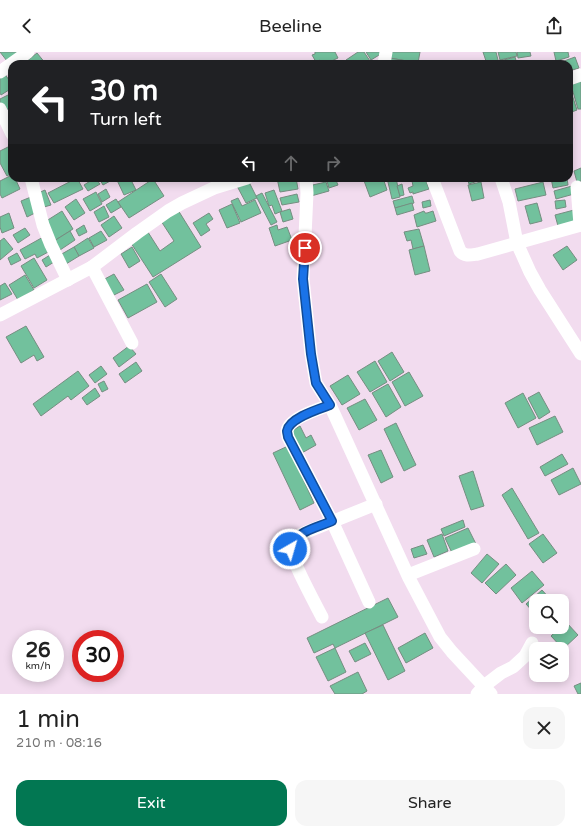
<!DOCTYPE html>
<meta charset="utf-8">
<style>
body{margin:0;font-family:"Varela Round",sans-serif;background:#f6f6f6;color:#222;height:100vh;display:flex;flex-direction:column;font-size:15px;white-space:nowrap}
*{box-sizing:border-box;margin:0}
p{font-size:13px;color:#767676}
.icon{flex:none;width:22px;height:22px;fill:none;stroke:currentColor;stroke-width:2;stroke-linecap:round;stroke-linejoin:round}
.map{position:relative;height:642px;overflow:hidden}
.sheet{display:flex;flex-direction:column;background:#fff;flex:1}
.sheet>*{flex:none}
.top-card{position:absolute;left:8px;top:8px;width:565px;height:122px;border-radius:12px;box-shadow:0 2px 10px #0003;background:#202124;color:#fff;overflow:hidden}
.fabs{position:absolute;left:529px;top:542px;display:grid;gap:8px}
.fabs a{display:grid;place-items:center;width:40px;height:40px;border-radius:8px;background:#fff;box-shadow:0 2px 10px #0003;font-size:20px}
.speed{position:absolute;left:12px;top:578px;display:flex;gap:8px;font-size:20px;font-weight:700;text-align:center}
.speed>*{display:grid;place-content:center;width:52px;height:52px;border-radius:50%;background:#fff;box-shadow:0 2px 10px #0003;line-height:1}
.speed small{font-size:10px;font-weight:400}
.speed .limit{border:6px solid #d22;background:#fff;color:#111}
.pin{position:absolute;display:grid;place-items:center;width:34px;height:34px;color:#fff;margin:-17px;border:2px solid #fff;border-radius:50%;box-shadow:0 1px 4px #0007}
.me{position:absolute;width:44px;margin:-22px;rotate:38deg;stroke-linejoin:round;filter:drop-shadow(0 0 3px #0008)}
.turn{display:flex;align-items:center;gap:14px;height:84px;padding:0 16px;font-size:18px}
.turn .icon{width:52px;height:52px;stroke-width:2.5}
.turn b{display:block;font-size:28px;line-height:34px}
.lanes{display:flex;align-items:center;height:38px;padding:0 16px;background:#0003;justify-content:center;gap:20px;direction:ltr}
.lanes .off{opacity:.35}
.round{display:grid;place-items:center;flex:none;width:42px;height:42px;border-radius:12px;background:#f6f6f6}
.headline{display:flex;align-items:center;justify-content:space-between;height:68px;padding:0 16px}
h1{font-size:24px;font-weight:600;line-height:30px}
.cta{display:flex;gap:8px;margin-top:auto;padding:8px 16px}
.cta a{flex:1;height:46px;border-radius:12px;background:#027752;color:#fff;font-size:16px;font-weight:600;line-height:46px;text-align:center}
.cta a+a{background:#f6f6f6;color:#222}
header{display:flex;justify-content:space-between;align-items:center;height:52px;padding:0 16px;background:#fff;font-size:18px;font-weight:600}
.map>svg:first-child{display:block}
.building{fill:#72c19d;stroke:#758e81}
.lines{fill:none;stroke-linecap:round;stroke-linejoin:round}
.minor{stroke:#fff;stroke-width:13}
.route-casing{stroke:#114b97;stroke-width:10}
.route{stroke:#1a73e8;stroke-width:7}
</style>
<header><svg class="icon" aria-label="back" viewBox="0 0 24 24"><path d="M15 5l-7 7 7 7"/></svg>Beeline<svg class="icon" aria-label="share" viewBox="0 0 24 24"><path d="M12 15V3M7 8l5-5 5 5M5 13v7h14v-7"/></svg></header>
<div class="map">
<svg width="581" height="642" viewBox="0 0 581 642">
<rect width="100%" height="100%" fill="#f2dcef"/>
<g class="building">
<polygon points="0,0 18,0 7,9"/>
<polygon points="315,0 335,0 338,6 325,12 322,12 320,8 316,10 312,3 315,2"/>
<polygon points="358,0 364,0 372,12 348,12 346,8"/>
<polygon points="366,0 384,0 371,8"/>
<polygon points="391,0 420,0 418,11 390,6"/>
<polygon points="483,0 496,0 499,12 487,12"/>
<polygon points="498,0 516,0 517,4 500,8"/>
<polygon points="517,0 530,0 531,4 518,6"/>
<polygon points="554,0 568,0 569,5 556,9"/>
<polygon points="37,1 46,12 30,12 27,9"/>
<polygon points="515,5 517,12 501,12 500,9"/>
<polygon points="575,5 579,16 569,19 569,12 556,12"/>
<polygon points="390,6 418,11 418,12 389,12"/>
<polygon points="5,22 12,33 12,36 1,43 0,41 0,26"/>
<polygon points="581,29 581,57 578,57 571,33"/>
<polygon points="569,33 577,58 569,61"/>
<polygon points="12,41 12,55 4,59 0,51 0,47"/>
<polygon points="12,93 12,121 7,124 0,111 0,99"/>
<polygon points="581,116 581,129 577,130 574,119"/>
<polygon points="12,123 12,126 15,126 20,137 2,146 0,142 0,129"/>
<polygon points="77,126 83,137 54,151 48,141"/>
<polygon points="95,126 100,132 88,139 84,133"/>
<polygon points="99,126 111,126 112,128 103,133"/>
<polygon points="116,126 130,126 136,138 124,143"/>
<polygon points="277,126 296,126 298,137 280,140"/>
<polygon points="326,126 335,126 338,133 329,136"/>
<polygon points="363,126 383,126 387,138 370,145"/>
<polygon points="387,126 396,126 400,145 392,147"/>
<polygon points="422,126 425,126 429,137 413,142 413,140 410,141 408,136 413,134 412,129"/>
<polygon points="467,126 480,126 481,128 469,132"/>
<polygon points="551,126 567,126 568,133 553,136"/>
<polygon points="153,127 164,144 129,166 118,150"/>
<polygon points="248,128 257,146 246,151 237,134"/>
<polygon points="326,130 329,139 311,144 308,134"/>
<polygon points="481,130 484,146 472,149 468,133"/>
<polygon points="543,130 546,143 518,149 515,137"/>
<polygon points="402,132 404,143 400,144 397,134"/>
<polygon points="572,134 574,142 556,147 554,139"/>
<polygon points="106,137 110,145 102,150 98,142"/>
<polygon points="45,138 51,153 44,155 38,141"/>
<polygon points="274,138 282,159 275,162 272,153 269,154 265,141"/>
<polygon points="96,140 102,152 90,159 83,147"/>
<polygon points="262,141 277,170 271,173 256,144"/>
<polygon points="297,142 299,150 282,153 280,146"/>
<polygon points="412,144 414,151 395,156 393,149"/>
<polygon points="31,145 37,160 27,165 21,149"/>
<polygon points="238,146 242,154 255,148 261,161 241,170 231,149"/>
<polygon points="76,147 85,161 74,168 65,155"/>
<polygon points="116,147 121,155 111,161 106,153"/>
<polygon points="430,148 431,154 423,156 422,150"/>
<polygon points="565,148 566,155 556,157 555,149"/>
<polygon points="412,151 414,158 397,163 395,156"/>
<polygon points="537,151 542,169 530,172 525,154"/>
<polygon points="232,152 240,171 227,176 219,158"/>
<polygon points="104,154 109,165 99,170 94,160"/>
<polygon points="290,157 293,167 283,170 280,160"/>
<polygon points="178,158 201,195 153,225 129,188 146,177 160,199 174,189 161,169"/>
<polygon points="574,158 577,169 558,174 555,163"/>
<polygon points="62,159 73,177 54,189 43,171"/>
<polygon points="424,159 425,161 427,161 433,159 436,169 417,175 414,163"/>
<polygon points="9,161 14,176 2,181 0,175 0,165"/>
<polygon points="209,161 213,167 206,172 210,178 201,184 193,171"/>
<polygon points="114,164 122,176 109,185 101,173"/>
<polygon points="84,173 87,180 79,184 76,178"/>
<polygon points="277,173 278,178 287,175 292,188 275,194 269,176"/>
<polygon points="25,176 30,183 18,191 13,183"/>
<polygon points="419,177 424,194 413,197 411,188 407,189 404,180"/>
<polygon points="70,179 75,188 60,198 54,189"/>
<polygon points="101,179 107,188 94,195 89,186"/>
<polygon points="45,184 52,198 37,206 35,202 25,207 20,198"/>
<polygon points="4,186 13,197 0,208 0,189"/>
<polygon points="88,186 94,196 79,204 74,195"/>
<polygon points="424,194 430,219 415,223 409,198"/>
<polygon points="567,194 577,208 563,218 553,203"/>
<polygon points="74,195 79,204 66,212 60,203"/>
<polygon points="132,195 140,209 129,216 121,202"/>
<polygon points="17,201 21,208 11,213 8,206"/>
<polygon points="50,203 54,210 46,215 42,208"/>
<polygon points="34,206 47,228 34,236 21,214"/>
<polygon points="114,222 124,238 110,245 101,229"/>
<polygon points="161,222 177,247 165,255 149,230"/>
<polygon points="25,223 34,238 18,248 9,233"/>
<polygon points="5,231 12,242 0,248 0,234"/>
<polygon points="147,232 157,250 128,266 118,248"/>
<polygon points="26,274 44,305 37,309 34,303 21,311 6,285"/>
<polygon points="129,294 136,302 119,315 113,306"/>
<polygon points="392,300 404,320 390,329 378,309"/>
<polygon points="375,309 387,330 370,340 357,320"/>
<polygon points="136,310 142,319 125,331 119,322"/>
<polygon points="101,314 107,322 95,331 89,323"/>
<polygon points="78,319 89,334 71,348 68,344 41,364 33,352"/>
<polygon points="409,320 423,344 405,354 392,330"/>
<polygon points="348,323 360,342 342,353 330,334"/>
<polygon points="104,329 108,337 102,340 98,332"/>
<polygon points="388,332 401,355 386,365 372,341"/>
<polygon points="95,336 100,344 87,353 82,346"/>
<polygon points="539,340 550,360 539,367 528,346"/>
<polygon points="523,341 536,366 518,376 505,351"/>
<polygon points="365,347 377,368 359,378 347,356"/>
<polygon points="555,364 563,380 537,393 529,376"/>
<polygon points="396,371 416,413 404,419 384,377"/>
<polygon points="300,374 306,386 311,383 316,393 300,402 289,381"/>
<polygon points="288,394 314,451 300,458 273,401"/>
<polygon points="381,398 393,425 381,431 368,403"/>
<polygon points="562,402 568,412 545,424 540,415"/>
<polygon points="573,416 581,432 559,443 551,428"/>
<polygon points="473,419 484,454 471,458 459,424"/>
<polygon points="512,436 539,481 528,487 502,443"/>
<polygon points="463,468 465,475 444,484 441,477"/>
<polygon points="468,476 476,492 453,503 445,486"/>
<polygon points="442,482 448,499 434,505 427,488"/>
<polygon points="543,482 557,501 543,511 529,492"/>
<polygon points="423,493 427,502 414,506 411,497"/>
<polygon points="487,502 499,512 482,531 471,521"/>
<polygon points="506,512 516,523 496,542 485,531"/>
<polygon points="532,519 544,533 522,551 511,536"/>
<polygon points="542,538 551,548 549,549 536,549 536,561 535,562 526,552"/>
<polygon points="388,546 398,565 335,596 333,592 314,601 307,586"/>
<polygon points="566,570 578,583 563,597 551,584"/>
<polygon points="383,573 405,619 388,628 365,581"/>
<polygon points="425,581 433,596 406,611 398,596"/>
<polygon points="365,591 371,602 355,610 349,599"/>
<polygon points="335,596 346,620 328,629 316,605"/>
<polygon points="358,620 367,639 362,642 335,642 330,634"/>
<polygon points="581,631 581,642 578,642 574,634"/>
</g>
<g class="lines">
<g class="minor">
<polyline points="384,12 386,0"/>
<polyline points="0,20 28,0"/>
<polyline points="569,27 581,23"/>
<polyline points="0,57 12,82"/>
<polyline points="31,126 43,173 51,193 68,228"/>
<polyline points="306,126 307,141 303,227 311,302 316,331 330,353 409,526 440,585 452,600 491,642"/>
<path d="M432,126L460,199C465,205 471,203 478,202L581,173"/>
<polyline points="501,126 509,150 517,191 530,220 540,238 581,302"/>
<polyline points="577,135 580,173"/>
<polyline points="92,215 132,291"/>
<polyline points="0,263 92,215 137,181 168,159 182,151 214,136 247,126"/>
<path d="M330,353C319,357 289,366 287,379C287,381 288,383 288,385L332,469L369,550"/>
<polyline points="408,523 474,497"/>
<path d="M322,565C316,553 290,506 291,496C291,489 295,487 299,483L376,452"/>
<polyline points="477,642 484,634 501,621 513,615 525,604 532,591"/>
</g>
</g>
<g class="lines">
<g class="route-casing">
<path id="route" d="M290,497C295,479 317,476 332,469L288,385C288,383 287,381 287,379C289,366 319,357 330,353L316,331L311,302L303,227L305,196"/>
</g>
<use href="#route" class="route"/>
</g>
</svg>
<div class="fabs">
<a><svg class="icon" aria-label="search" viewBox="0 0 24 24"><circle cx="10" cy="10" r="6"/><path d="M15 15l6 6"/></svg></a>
<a><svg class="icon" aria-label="layers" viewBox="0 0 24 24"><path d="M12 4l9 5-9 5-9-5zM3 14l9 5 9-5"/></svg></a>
</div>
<div class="speed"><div>26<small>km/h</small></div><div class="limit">30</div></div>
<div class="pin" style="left:305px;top:196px;background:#d93025"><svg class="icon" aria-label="arrive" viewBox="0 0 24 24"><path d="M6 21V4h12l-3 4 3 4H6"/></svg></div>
<svg class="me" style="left:290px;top:497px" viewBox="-20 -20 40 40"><circle r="17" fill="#1a73e8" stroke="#fff" stroke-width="3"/><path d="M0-11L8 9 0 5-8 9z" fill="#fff"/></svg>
<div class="top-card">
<div class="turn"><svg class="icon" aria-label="left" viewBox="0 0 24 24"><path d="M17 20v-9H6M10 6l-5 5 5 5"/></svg><div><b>30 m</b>Turn left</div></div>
<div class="lanes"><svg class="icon" aria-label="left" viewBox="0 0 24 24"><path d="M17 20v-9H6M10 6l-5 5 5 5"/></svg><svg class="icon off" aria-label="ahead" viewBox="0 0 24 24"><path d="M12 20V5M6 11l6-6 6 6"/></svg><svg class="icon off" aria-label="right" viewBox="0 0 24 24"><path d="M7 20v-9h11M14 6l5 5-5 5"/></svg></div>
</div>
</div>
<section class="sheet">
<div class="headline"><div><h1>1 min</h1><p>210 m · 08:16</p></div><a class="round"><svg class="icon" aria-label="close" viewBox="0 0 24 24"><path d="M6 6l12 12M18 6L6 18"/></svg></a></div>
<div class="cta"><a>Exit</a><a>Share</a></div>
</section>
